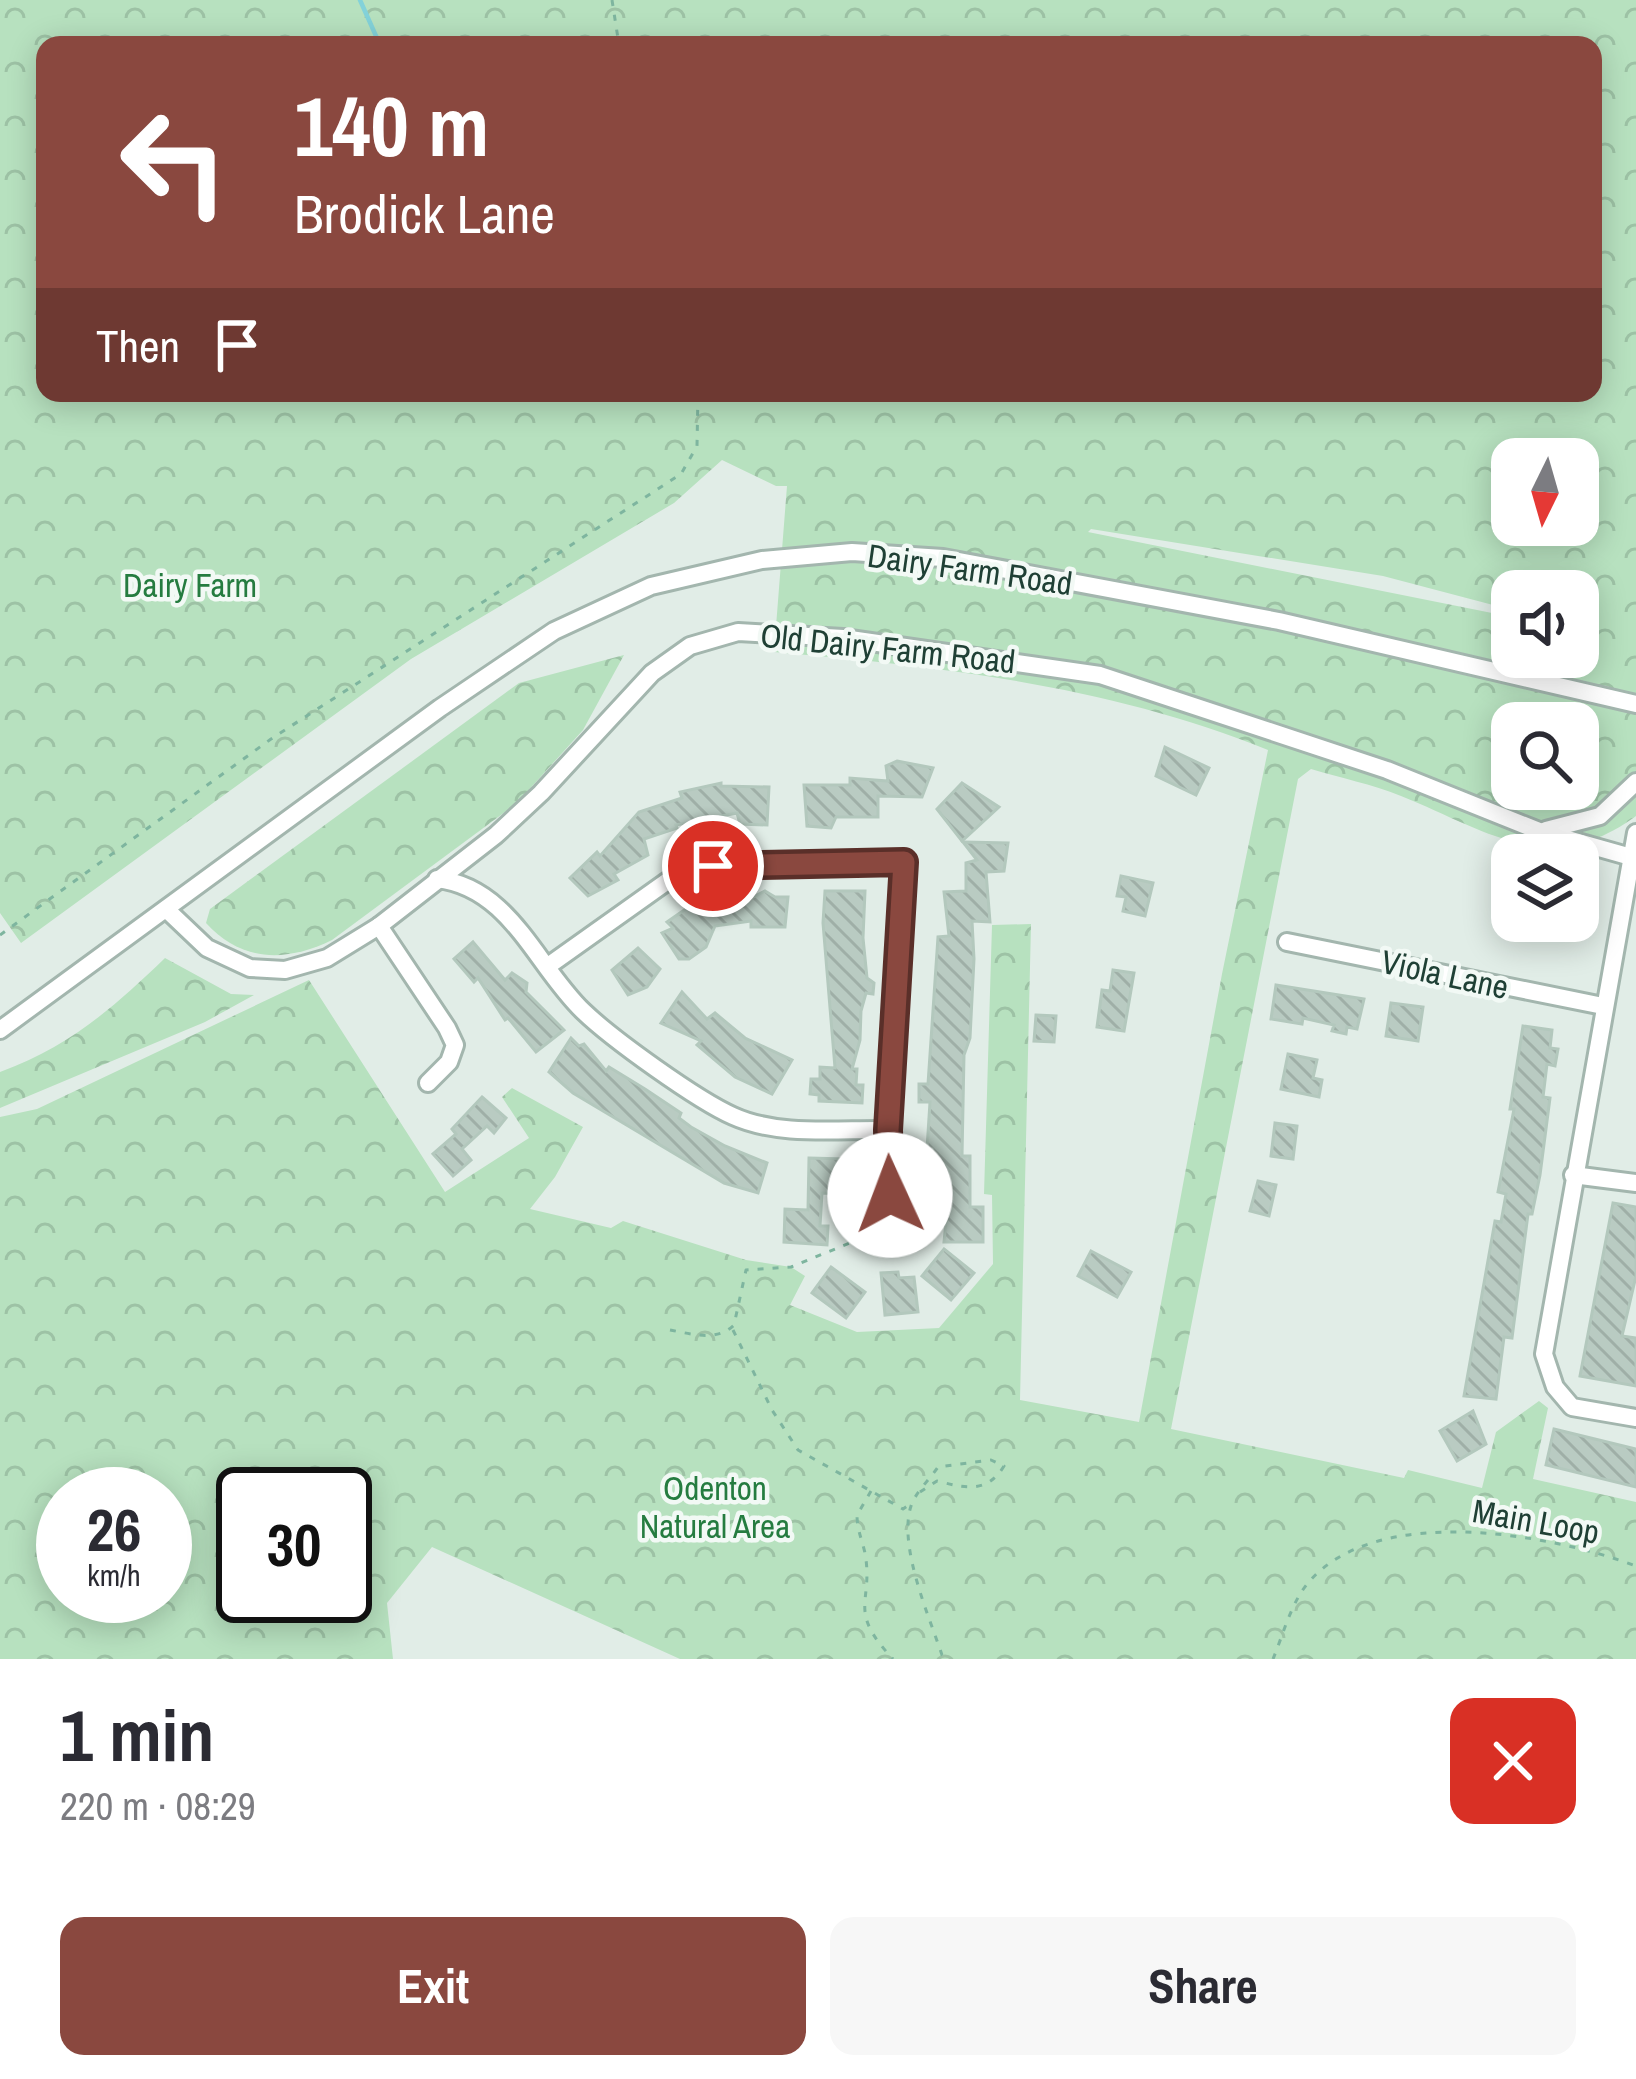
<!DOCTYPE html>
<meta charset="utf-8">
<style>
body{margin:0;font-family:"Archivo Narrow",sans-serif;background:#f7f7f7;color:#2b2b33;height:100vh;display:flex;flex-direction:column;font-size:45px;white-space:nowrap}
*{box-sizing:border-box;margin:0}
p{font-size:39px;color:#7c7c81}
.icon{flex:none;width:66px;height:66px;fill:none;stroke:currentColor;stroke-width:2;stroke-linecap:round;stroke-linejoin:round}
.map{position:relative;height:1659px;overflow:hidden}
.sheet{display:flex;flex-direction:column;background:#fff;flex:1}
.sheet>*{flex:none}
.hud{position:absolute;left:36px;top:36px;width:1566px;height:366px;border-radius:24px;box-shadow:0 6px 30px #0003;background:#8a483f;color:#fff;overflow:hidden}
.needle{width:78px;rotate:185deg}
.buttons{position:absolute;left:1491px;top:438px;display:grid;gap:24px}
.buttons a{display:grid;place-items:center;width:108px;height:108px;border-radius:24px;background:#fff;box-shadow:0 6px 30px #0003;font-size:60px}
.speed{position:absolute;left:36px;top:1467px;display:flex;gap:24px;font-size:60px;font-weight:700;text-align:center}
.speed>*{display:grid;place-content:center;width:156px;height:156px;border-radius:50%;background:#fff;box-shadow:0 6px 30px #0003;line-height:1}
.speed small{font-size:30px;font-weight:400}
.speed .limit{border:6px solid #111;border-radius:18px;background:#fff;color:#111}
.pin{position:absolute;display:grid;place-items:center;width:102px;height:102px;color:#fff;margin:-51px;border:6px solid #fff;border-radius:50%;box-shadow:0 3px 12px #0007}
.me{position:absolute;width:132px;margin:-66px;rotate:358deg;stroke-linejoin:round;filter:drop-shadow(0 0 9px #0008)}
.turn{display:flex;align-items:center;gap:42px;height:252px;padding:0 60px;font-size:54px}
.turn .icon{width:156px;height:156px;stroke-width:2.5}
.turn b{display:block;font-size:84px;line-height:102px}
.then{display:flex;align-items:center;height:114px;padding:0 60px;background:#0003;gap:24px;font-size:45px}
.round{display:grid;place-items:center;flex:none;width:126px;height:126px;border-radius:24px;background:#f7f7f7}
.summary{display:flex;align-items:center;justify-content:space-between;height:204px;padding:0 60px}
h1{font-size:72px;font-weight:800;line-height:90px}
.button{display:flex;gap:24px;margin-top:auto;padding:24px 60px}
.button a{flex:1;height:138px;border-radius:24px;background:#8a483f;color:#fff;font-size:48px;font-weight:800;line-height:138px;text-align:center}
.button a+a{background:#f7f7f7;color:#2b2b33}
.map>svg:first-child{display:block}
.park{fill:url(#park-crowns);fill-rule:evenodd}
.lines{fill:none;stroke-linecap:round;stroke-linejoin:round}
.stream{stroke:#83d2d9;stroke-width:4.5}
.building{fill:url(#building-back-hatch);stroke:#b3c8bd;stroke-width:3}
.minor-casing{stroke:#a3b6ae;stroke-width:22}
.path{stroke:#7eb59f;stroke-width:3;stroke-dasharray:6 9;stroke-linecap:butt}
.minor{stroke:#fff;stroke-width:16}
.route-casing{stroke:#5a2f29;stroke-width:30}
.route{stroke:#8a483f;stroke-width:21}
.labels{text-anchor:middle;stroke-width:9;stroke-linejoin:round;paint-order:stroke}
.street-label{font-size:33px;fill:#1f4035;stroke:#f2f9f5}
.park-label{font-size:33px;fill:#257c40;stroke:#f2f9f5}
</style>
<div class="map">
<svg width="1636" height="1659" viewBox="0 0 1636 1659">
<defs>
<pattern id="park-crowns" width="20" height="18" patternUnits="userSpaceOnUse" patternTransform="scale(3)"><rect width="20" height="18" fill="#b7e1bf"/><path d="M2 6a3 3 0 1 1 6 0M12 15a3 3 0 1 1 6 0" fill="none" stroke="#9dc2a5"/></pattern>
<pattern id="building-back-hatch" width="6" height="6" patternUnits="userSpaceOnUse" patternTransform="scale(3)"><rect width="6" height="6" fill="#b9cbc2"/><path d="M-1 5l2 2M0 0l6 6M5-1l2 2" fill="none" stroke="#9fafa7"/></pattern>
</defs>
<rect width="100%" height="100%" fill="#e1ede7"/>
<g class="park">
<path d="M0,0H1636V816C1549,880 1486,830 1401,796C1372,784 1340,778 1311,769L1298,779L1171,1429L1404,1478L1408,1470L1482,1488L1496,1432L1539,1401L1548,1408L1533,1479L1636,1502V1659H680L432,1547L387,1603L393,1659H0V1117L37,1109L309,980L445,1192L529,1138L502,1097L512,1088L583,1127L555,1177L530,1209L611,1228L623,1221L746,1260L791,1267L805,1276L790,1305L857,1332L939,1328L993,1264L992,1195L984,1194L992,925L1031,924L1020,1400L1139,1422L1222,974L1268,750C1113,687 940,666 774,652L787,486H776L722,460L674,503L411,659L21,943L0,913ZM45,45H1593V393H45ZM1512,459H1578V525H1512ZM1091,529L1383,576L1512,610V591H1578V627L1595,633L1578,630V657H1512V617L1088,532ZM1512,723H1578V789H1512ZM63,1494H165V1596H63ZM243,1494H345V1596H243Z"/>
<path d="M624,655L583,730L517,803L332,940C287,962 242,963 206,923L210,909L519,683Z"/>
<path d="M165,958L231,994L254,995L205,1022L0,1108V1072C70,1046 112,1009 165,958Z"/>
</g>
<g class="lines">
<polyline class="stream" points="360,0 380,45"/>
</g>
<g class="building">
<polygon points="1165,747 1209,768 1196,795 1156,776"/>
<polygon points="897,761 933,768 922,797 878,796 878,817 836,817 831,828 807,826 804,785 850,785 850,778 888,781 886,766"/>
<polygon points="721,783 721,786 769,787 767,825 740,824 737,813 676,825 677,828 644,839 648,855 614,874 618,880 588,896 570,878 597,852 600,856 639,812 682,798 680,792"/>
<polygon points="962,783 999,807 962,841 937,809"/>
<polygon points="963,842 1008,843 1004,871 986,872 990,922 972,921 974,959 970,1038 964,1055 962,1156 970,1156 970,1207 983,1207 983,1242 944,1242 949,1192 940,1192 940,1170 932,1170 932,1149 927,1149 930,1102 919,1102 919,1084 928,1084 938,937 949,936 944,892 966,891 966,863 977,860"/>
<polygon points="1121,876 1153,883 1145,916 1123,911 1126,897 1117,896"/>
<polygon points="765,891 775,897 788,897 785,927 751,927 751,921 715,926 706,947 689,959 679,959 662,933 673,928 667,922 693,904 735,896 740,904"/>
<polygon points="825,891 865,891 863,938 867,978 874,983 873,994 866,993 861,1011 860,1040 852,1069 857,1069 856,1085 863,1085 862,1103 819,1101 819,1095 810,1094 811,1079 820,1079 820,1067 835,1068 823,923"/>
<polygon points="473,942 505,980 512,973 527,983 526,992 564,1030 536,1052 508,1018 505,1020 478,978 474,982 454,959"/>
<polygon points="638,948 660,969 647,987 628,995 612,970"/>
<polygon points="1113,970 1134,973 1124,1031 1097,1027 1102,990 1110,991"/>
<polygon points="1276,985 1364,999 1357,1029 1347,1027 1346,1034 1332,1031 1334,1025 1303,1018 1302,1024 1271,1019"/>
<polygon points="682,992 707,1019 715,1013 745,1038 792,1060 772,1094 735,1077 697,1045 701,1041 661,1023"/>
<polygon points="1391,1003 1423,1007 1418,1041 1386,1036"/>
<polygon points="1036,1015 1056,1016 1054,1042 1034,1041"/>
<polygon points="1523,1026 1552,1030 1550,1048 1558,1049 1555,1066 1547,1064 1543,1097 1550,1098 1540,1175 1532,1214 1528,1214 1512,1338 1504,1337 1496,1399 1464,1396 1495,1221 1501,1222 1506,1194 1498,1192 1514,1109 1510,1109"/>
<polygon points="571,1038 579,1046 584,1044 606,1071 609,1067 645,1089 681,1113 679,1118 691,1127 725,1146 767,1163 758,1193 724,1183 573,1093 549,1072"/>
<polygon points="1288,1054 1317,1060 1313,1078 1322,1080 1319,1097 1281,1089"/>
<polygon points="482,1097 506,1118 494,1133 487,1126 462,1149 471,1160 453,1176 433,1154 456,1134 452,1129"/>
<polygon points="1275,1123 1297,1126 1293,1159 1271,1156"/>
<polygon points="809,1158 844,1159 848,1194 822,1193 820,1226 828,1226 827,1245 784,1242 785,1209 808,1210"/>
<polygon points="1258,1181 1276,1185 1269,1216 1250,1211"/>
<polygon points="1613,1203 1636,1207 1636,1276 1622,1336 1636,1338 1636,1386 1580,1376"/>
<polygon points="944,1249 974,1273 951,1300 922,1276"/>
<polygon points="1091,1251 1131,1272 1117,1297 1078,1276"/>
<polygon points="831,1267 865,1292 846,1318 812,1293"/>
<polygon points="898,1272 899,1278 914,1277 918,1312 885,1315 881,1273"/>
<polygon points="1473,1411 1486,1444 1457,1461 1440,1431"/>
<polygon points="1554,1429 1636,1449 1636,1487 1546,1465"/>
</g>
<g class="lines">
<g class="minor-casing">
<g id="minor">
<polyline points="1546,830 1600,816 1636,782"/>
<polyline points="1636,833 1544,1354 1555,1387 1572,1407 1636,1418"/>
<path d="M437,879C510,887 536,966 583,1011C612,1039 697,1100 733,1116C779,1137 839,1129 888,1130"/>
<polyline points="166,909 207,948 250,968 285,970 327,958 379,926 496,835 541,793 652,673 690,646 738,632 843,638 1100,675 1387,770 1539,831 1631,857"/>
<polyline points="379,926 447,1028 455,1045 449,1062 428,1083"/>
<polyline points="1287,942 1603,1006"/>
<polyline points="548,966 669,880 713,865 904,862 888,1130 892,1227"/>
<polyline points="0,1030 440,708 554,631 651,586 762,560 852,552 943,558 1279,621 1636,704"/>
<polyline points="1573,1175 1636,1183"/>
</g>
</g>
<g class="path">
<polyline points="612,0 619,45"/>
<polyline points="0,935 271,739 681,474 697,446 698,393"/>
<path d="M670,1330C692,1334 717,1342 734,1325L746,1270L791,1267L879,1231"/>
<polyline points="733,1330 772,1410 798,1450 903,1509 909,1505"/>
<path d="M871,1491L857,1515C857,1529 862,1540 865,1553C874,1604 846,1609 893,1659"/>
<path d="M920,1492L937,1481C965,1488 987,1494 1004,1466L991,1460L938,1467C930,1479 915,1493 911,1506C898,1546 929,1616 942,1655L946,1659"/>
<path d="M1273,1659C1283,1635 1291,1603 1308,1583C1376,1502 1551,1534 1636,1566"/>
</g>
<use href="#minor" class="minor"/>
</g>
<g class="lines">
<g class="route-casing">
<polyline id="route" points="713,866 904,862 888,1130 890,1195"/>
</g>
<use href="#route" class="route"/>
</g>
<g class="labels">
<g class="street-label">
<text transform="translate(970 569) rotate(8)" y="12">Dairy Farm Road</text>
<text transform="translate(888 648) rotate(6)" y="12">Old Dairy Farm Road</text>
<text transform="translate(1445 974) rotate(12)" y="12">Viola Lane</text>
<text transform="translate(1536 1521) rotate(10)" y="12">Main Loop</text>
</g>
<g class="park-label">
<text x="190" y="597">Dairy Farm</text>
<text x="715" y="1500">Odenton<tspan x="715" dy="38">Natural Area</tspan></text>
</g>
</g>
</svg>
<div class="buttons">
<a><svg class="needle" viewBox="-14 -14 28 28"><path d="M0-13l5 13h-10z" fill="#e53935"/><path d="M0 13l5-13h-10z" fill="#7c7c81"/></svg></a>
<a><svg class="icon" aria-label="sound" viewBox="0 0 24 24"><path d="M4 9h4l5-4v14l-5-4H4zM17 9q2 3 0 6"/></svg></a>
<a><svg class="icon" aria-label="search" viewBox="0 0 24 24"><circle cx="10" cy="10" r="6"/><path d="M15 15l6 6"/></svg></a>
<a><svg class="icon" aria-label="layers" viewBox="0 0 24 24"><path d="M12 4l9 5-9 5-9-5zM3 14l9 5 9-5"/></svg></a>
</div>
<div class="speed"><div>26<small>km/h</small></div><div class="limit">30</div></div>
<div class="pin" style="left:713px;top:866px;background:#d93025"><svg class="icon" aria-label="arrive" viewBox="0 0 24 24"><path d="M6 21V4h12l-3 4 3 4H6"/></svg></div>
<svg class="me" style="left:890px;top:1195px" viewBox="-20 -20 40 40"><circle r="19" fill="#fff"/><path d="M0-13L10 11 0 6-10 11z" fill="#8a483f"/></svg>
<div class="hud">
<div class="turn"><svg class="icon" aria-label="left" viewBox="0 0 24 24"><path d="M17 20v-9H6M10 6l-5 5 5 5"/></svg><div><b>140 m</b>Brodick Lane</div></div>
<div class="then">Then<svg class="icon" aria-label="arrive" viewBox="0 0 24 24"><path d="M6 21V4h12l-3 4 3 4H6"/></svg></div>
</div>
</div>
<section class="sheet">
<div class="summary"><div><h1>1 min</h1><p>220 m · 08:29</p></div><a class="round" style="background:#d93025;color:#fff"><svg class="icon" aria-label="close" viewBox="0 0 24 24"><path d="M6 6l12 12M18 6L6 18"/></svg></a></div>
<div class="button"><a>Exit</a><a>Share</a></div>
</section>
